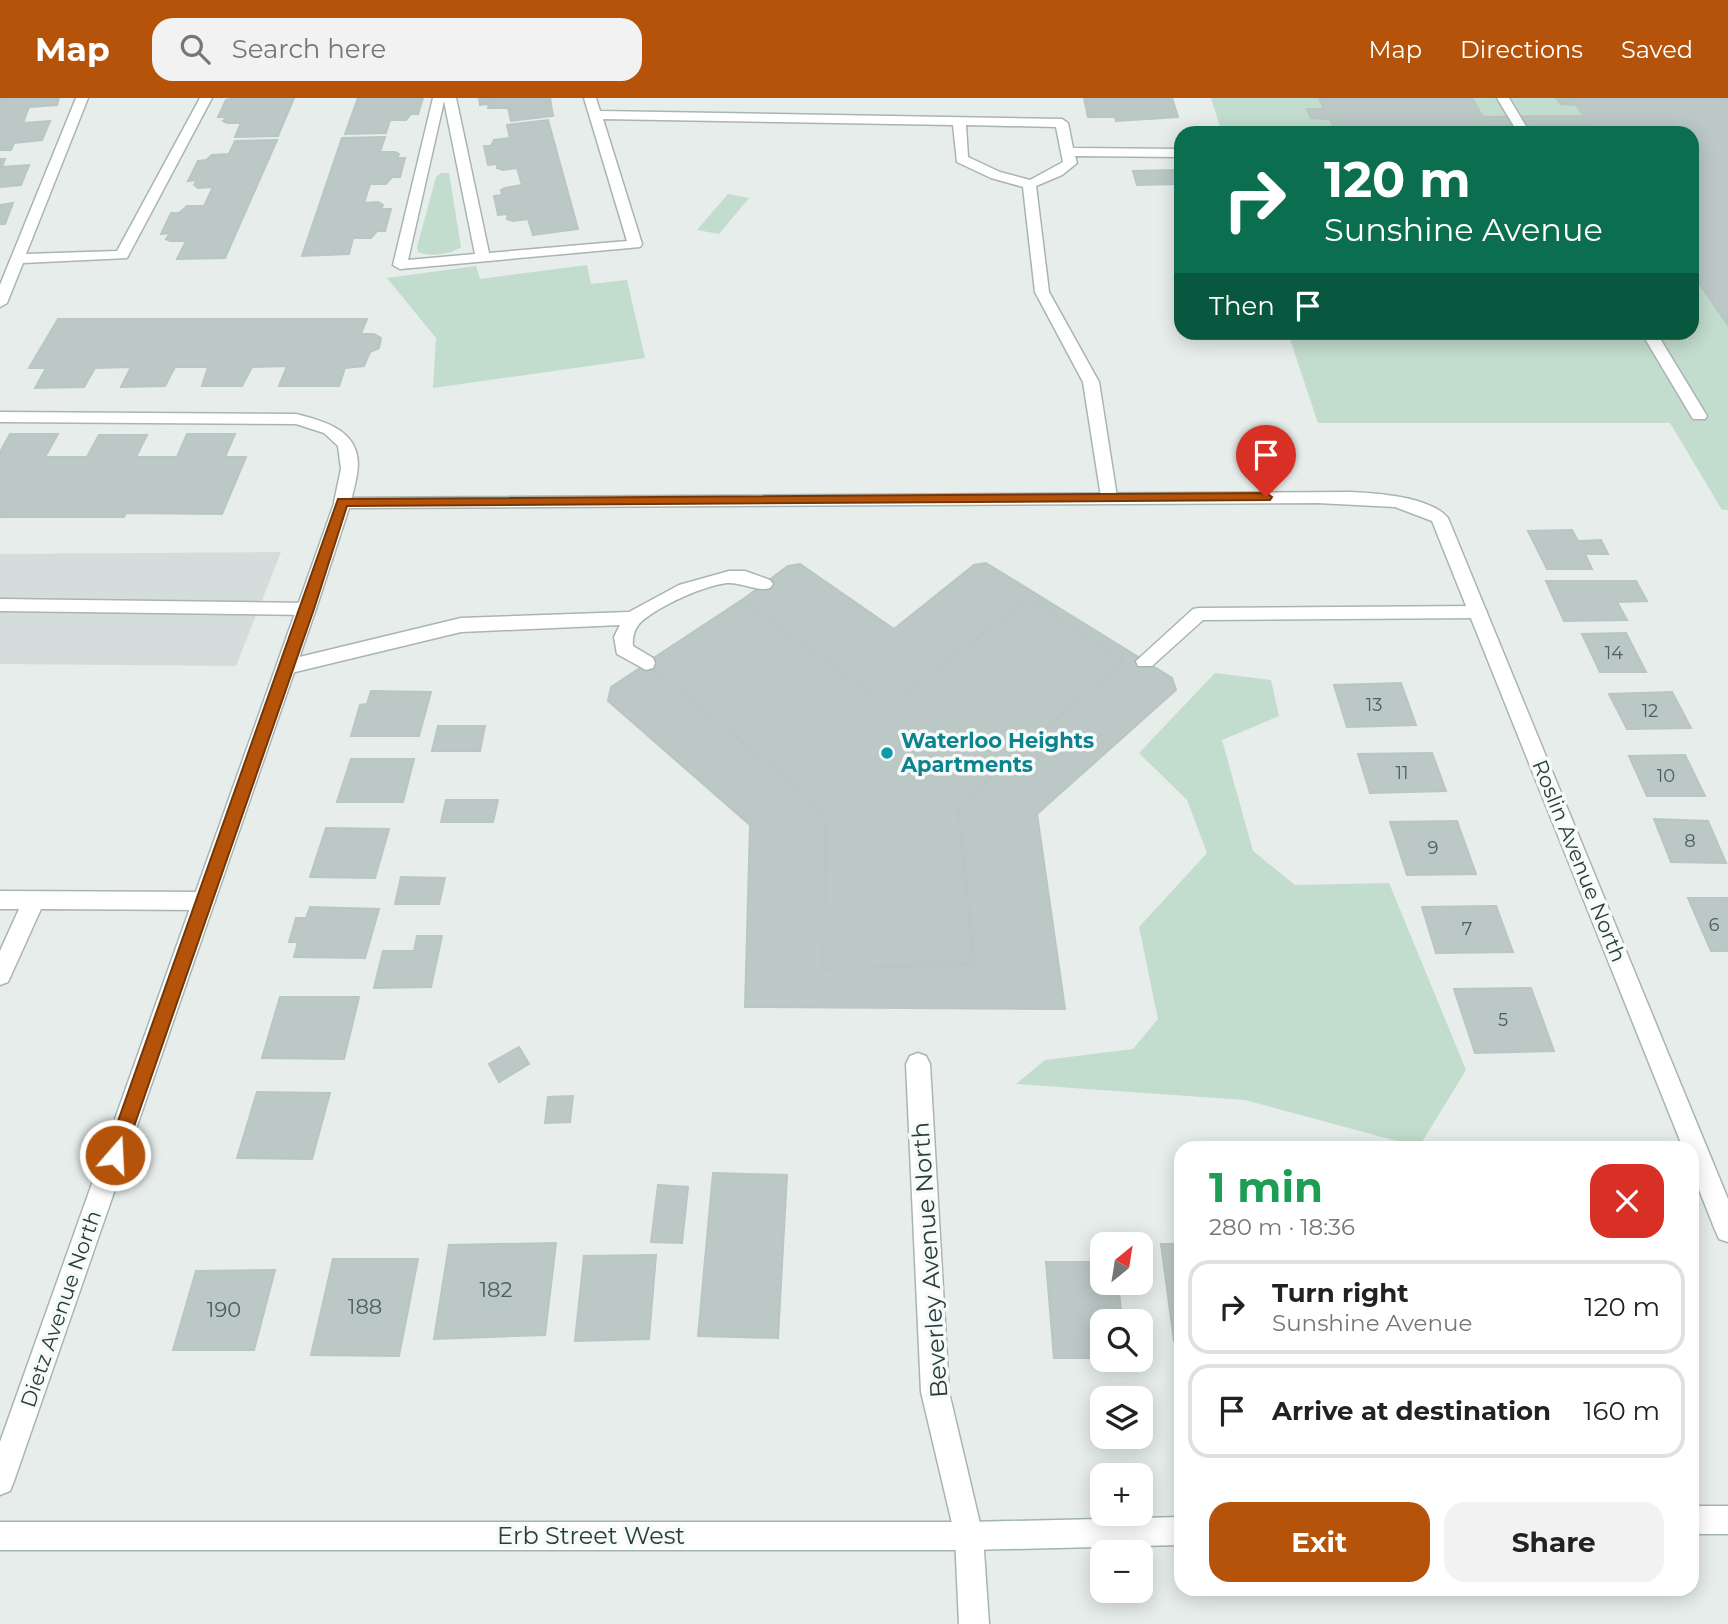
<!DOCTYPE html>
<meta charset="utf-8">
<style>
body{margin:0;font-family:Montserrat,sans-serif;background:#f2f2f2;color:#222;height:100vh;display:flex;flex-direction:column;font-size:26px;white-space:nowrap}
*{box-sizing:border-box;margin:0}
p{font-size:23px;color:#767676}
.icon{flex:none;width:38px;height:38px;fill:none;stroke:currentColor;stroke-width:2;stroke-linecap:round;stroke-linejoin:round}
.map{position:relative;flex:1;overflow:hidden}
.panel{position:absolute;left:1174px;top:1043px;width:525px;height:455px;display:flex;flex-direction:column;background:#fff;border-radius:21px;box-shadow:0 4px 18px #0003}
.panel>*{flex:none}
.guide{position:absolute;left:1174px;top:28px;width:525px;height:214px;border-radius:21px;box-shadow:0 4px 18px #0003;background:#0b6e4f;color:#fff;overflow:hidden}
.needle{width:46px;rotate:30deg}
.buttons{position:absolute;left:1090px;top:1134px;display:grid;gap:14px}
.buttons a{display:grid;place-items:center;width:63px;height:63px;border-radius:14px;background:#fff;box-shadow:0 4px 18px #0003;font-size:35px}
.pin{position:absolute;display:grid;place-items:center;width:60px;height:60px;color:#fff;margin:-72px -30px;border-radius:50% 50% 50% 0;rotate:-45deg;box-shadow:0 0 7px #0007}
.pin .icon{rotate:45deg}
.me{position:absolute;width:77px;margin:-38px;rotate:19deg;stroke-linejoin:round;filter:drop-shadow(0 0 5px #0008)}
.turn{display:flex;align-items:center;gap:24px;height:147px;padding:0 35px;font-size:32px}
.turn .icon{width:91px;height:91px;stroke-width:2.5}
.turn b{display:block;font-size:49px;line-height:60px}
.then{display:flex;align-items:center;height:66px;padding:0 35px;background:#0003;gap:14px;font-size:26px}
.round{display:grid;place-items:center;flex:none;width:74px;height:74px;border-radius:21px;background:#f2f2f2}
.headline{display:flex;align-items:center;justify-content:space-between;height:119px;padding:0 35px}
h1{font-size:42px;font-weight:700;line-height:52px;color:#1e9e55}
.cta{display:flex;gap:14px;margin-top:auto;padding:14px 35px}
.cta a{flex:1;height:80px;border-radius:21px;background:#b45309;color:#fff;font-size:28px;font-weight:700;line-height:80px;text-align:center}
.cta a+a{background:#f2f2f2;color:#222}
ul{padding:0;list-style:none}
li{display:flex;align-items:center;gap:21px;height:94px;margin:0 14px 10px;padding:0 21px;border:4px solid #e0e0e0;border-radius:21px}
li div{flex:1}
li b{display:block;font-size:26px}
li em{font-style:normal}
header{display:flex;align-items:center;gap:42px;box-sizing:border-box;height:98px;padding:0 35px;background:#b45309;color:#fff}
header strong{font-size:33px}
nav{display:flex;gap:38px;margin-inline-start:auto;font-size:24px}
.search{width:490px;height:63px;background:#f2f2f2;display:flex;align-items:center;gap:18px;box-sizing:border-box;padding:0 24px;border-radius:21px;color:#767676;font-size:26px}
.map>svg:first-child{display:block}
.built{fill:#d4dddb}
.green{fill:#c2dccd}
.building{fill:#bbc8c5;stroke:#b9c6c3;stroke-width:2}
.lines{fill:none;stroke-linecap:round;stroke-linejoin:round}
.lane-casing{stroke:#a9b5b3;stroke-width:3}
.street-casing{stroke:#a9b5b3;stroke-width:3}
.secondary-casing{stroke:#a2b5b2;stroke-width:3}
.lane{fill:#fff;fill-rule:evenodd}
.street{fill:#fff;fill-rule:evenodd}
.secondary{fill:#fff;fill-rule:evenodd}
.route{fill:#b45309;stroke:#753606;stroke-width:2}
.culture-dot{fill:#0f9aa8;stroke:#f6faf9;stroke-width:2.5}
.labels{text-anchor:middle;stroke-width:7;stroke-linejoin:round;paint-order:stroke}
.number-label{font-size:18px;fill:#4c605e}
.culture-label{font-size:21px;font-weight:bold;fill:#0d838f;stroke:#f6faf9;text-anchor:start}
.street-label{font-size:21px;fill:#273e3c;stroke:#f6faf9}
.near-number-label{font-size:21px;fill:#4c605e}
.near-street-label{font-size:24px;fill:#273e3c;stroke:#f6faf9}
</style>
<header>
<strong>Map</strong>
<div class="search"><svg class="icon" aria-label="search" viewBox="0 0 24 24"><circle cx="10" cy="10" r="6"/><path d="M15 15l6 6"/></svg>Search here</div>
<nav><a>Map</a><a>Directions</a><a>Saved</a></nav>
</header>
<div class="map">
<svg width="1728" height="1526" viewBox="0 0 1728 1526">
<rect width="100%" height="100%" fill="#e6edeb"/>
<polygon class="built" points="281,454 236,568 0,566 0,456"/>
<g class="green">
<polygon points="1211,0 1728,0 1728,412 1722,412 1670,325 1318,325 1288,235 1692,234 1692,35 1222,35"/>
<path d="M441,75H449L461,149C450,157 430,159 418,154L417,149L436,79Z"/>
<polygon points="728,96 749,100 719,136 697,132"/>
<polygon points="587,167 591,186 627,182 645,260 433,290 436,240 387,180 476,168 480,181"/>
<polygon points="1215,575 1271,582 1279,618 1222,642 1253,753 1295,787 1389,785 1466,972 1419,1049 1245,1002 1016,986 1045,962 1133,951 1158,921 1139,829 1207,755 1187,702 1139,655"/>
</g>
<g class="building">
<polygon points="0,0 59,0 57,7 29,9 23,25 50,23 42,42 14,45 11,52 0,52"/>
<polygon points="235,0 294,0 278,38 235,39 241,25 227,25 223,23 227,19 218,19 226,2"/>
<polygon points="358,0 423,0 418,16 411,16 406,22 390,22 386,35 345,36"/>
<polygon points="479,0 550,0 553,18 511,23 508,10 488,10 489,6 480,7"/>
<polygon points="1084,0 1172,0 1178,19 1116,23 1115,19 1088,19"/>
<polygon points="1319,0 1472,0 1492,35 1336,35 1330,21 1311,20 1307,11 1324,11"/>
<polygon points="1556,0 1728,0 1728,227 1692,175 1692,35 1595,35 1576,7 1561,6"/>
<polygon points="1583,18 1589,27 1488,28 1483,19"/>
<polygon points="548,22 578,131 533,137 528,121 513,123 507,121 508,116 498,117 494,98 502,97 501,92 505,90 522,87 517,70 503,72 497,70 497,66 488,67 484,48 491,48 494,42 510,40 507,27"/>
<polygon points="385,39 380,54 395,54 399,56 397,60 405,60 400,79 392,79 386,86 370,86 364,105 378,104 383,107 381,111 391,111 385,133 377,133 371,140 353,140 349,156 302,158 342,40"/>
<polygon points="277,42 225,160 177,161 186,143 170,143 166,141 170,135 161,136 171,115 179,115 187,108 204,108 213,89 198,90 194,87 197,82 188,83 198,63 206,62 212,57 229,56 235,43"/>
<polygon points="0,61 5,61 2,69 29,67 21,87 0,89"/>
<polygon points="1180,72 1181,86 1137,87 1133,73"/>
<polygon points="13,105 5,126 0,126 0,107"/>
<polygon points="58,221 367,221 361,236 374,236 381,240 379,250 370,254 364,268 345,270 339,288 279,288 287,268 252,269 242,288 202,288 208,269 175,269 165,288 121,289 131,269 95,270 84,289 35,290 46,270 29,270"/>
<polygon points="10,336 58,336 45,359 87,359 99,337 147,337 136,359 177,359 187,336 235,336 225,359 246,359 222,416 126,415 124,419 0,419 0,354"/>
<polygon points="1572,432 1578,443 1601,442 1608,456 1585,456 1592,471 1547,471 1528,433"/>
<polygon points="986,465 1172,580 1176,592 1037,716 1065,911 745,909 750,727 608,603 611,589 742,502 788,468 800,466 894,531 974,467"/>
<polygon points="1546,483 1636,483 1647,503 1617,504 1627,522 1564,523"/>
<polygon points="1030,500 1123,563 958,708 974,866 823,871 826,726 812,701 646,565 742,502 888,608"/>
<polygon points="1626,535 1646,574 1600,574 1582,536"/>
<polygon points="1401,585 1416,627 1347,629 1334,587"/>
<polygon points="371,593 431,594 419,638 351,638 360,607 367,606"/>
<polygon points="1672,594 1691,630 1627,631 1609,596"/>
<polygon points="438,628 485,628 480,653 432,653"/>
<polygon points="1432,655 1446,693 1370,695 1358,656"/>
<polygon points="1685,657 1705,698 1647,698 1629,658"/>
<polygon points="351,661 414,661 403,704 337,704"/>
<polygon points="446,702 498,702 493,724 441,724"/>
<polygon points="1654,721 1708,723 1726,765 1671,764"/>
<polygon points="1457,723 1476,776 1407,777 1390,724"/>
<polygon points="326,730 389,731 375,780 310,779"/>
<polygon points="401,779 445,780 439,806 395,806"/>
<polygon points="1688,800 1728,800 1728,853 1711,853"/>
<polygon points="1496,808 1513,854 1436,855 1422,809"/>
<polygon points="310,809 379,811 365,860 294,859 298,844 289,844 296,820 306,820"/>
<polygon points="417,838 442,838 431,889 374,890 383,853 414,853"/>
<polygon points="1531,890 1554,953 1475,955 1454,891"/>
<polygon points="280,899 359,899 344,961 262,960"/>
<polygon points="519,949 529,966 499,984 489,966"/>
<polygon points="257,994 330,995 312,1061 237,1060"/>
<polygon points="573,998 570,1024 545,1025 548,999"/>
<polygon points="713,1075 787,1077 778,1240 698,1238"/>
<polygon points="658,1087 688,1089 682,1145 651,1144"/>
<polygon points="556,1145 545,1237 434,1241 449,1147"/>
<polygon points="1161,1146 1181,1146 1181,1244 1174,1243"/>
<polygon points="656,1157 649,1241 575,1243 584,1158"/>
<polygon points="333,1161 418,1161 399,1258 311,1257"/>
<polygon points="1046,1164 1102,1164 1102,1185 1118,1185 1122,1223 1102,1223 1102,1260 1054,1260"/>
<polygon points="275,1172 254,1252 173,1252 196,1173"/>
</g>
<g class="lines">
<g class="lane-casing">
<g id="lane">
<polygon points="76,0 88,0 26,156 117,153 200,0 212,0 127,160 23,165 7,205 0,209 0,187"/>
<path d="M433,0H456L489,155L627,143L584,0H596L600,13L1062,21L1068,25L1073,50L1181,51V59L1075,58L1077,65L1062,77L1036,88L1049,194L1099,284L1117,399L1109,405L1101,399L1083,284L1035,194L1023,89L991,80L957,64L953,27L603,21L642,146L640,149L400,171L393,167ZM444,3L475,156L408,162ZM966,27L1056,29L1063,64L1030,82L1000,74L968,59Z"/>
<polygon points="1497,0 1509,0 1530,35 1518,35"/>
<polygon points="1641,234 1656,234 1707,318 1705,321 1693,321"/>
<path d="M0,314L296,316C329,324 364,335 357,376C355,387 353,399 348,408H336L334,404L341,371L338,348L324,335L296,326L0,324Z"/>
<path d="M729,473H745L770,482L773,486L770,490C757,494 742,484 727,485C703,488 661,507 642,523C635,529 632,539 633,548L653,560L655,565L653,570L646,572L617,556L614,539L620,527L461,534L287,576L280,574L278,569L280,564L287,562L461,520L629,514L679,487Z"/>
<polygon points="0,501 307,505 313,506 316,511 313,516 307,517 0,513"/>
<polygon points="1478,508 1484,509 1487,514 1484,519 1478,520 1203,522 1152,568 1138,568 1136,563 1193,511 1199,510"/>
<polygon points="0,793 204,794 212,797 215,803 212,809 204,812 41,811 8,884 0,887 0,853 19,811 0,811"/>
</g>
</g>
<g class="street-casing">
<g id="street">
<path d="M1351,394C1376,395 1431,399 1448,420L1728,1101V1144L1719,1141L1715,1132L1692,1074V1050H1683L1432,423L1395,409L1318,405L349,410L316,511L14,1383L10,1393L0,1397V1344L336,400Z"/>
<polygon points="918,955 926,958 930,966 949,1294 983,1438 989,1526 959,1526 955,1438 921,1294 906,966 910,958"/>
</g>
</g>
<g class="secondary-casing">
<g id="secondary">
<rect x="1692" y="1408" width="36" height="28"/>
<polygon points="1181,1419 1181,1447 969,1452 0,1452 0,1424 969,1424"/>
</g>
</g>
<use href="#lane" class="lane"/>
<use href="#street" class="street"/>
<use href="#secondary" class="secondary"/>
</g>
<polygon class="route" points="1266,395 1272,399 1270,402 347,408 314,511 124,1057 121,1063 115,1066 108,1063 106,1057 338,401"/>
<circle class="culture-dot" cx="887" cy="655" r="7"/>
<g class="labels">
<g class="number-label">
<text x="1614" y="561">14</text>
<text x="1374" y="613">13</text>
<text x="1650" y="619">12</text>
<text x="1402" y="681">11</text>
<text x="1666" y="684">10</text>
<text x="1690" y="749">8</text>
<text x="1433" y="756">9</text>
<text x="1714" y="833">6</text>
<text x="1467" y="837">7</text>
<text x="1503" y="928">5</text>
</g>
<g class="culture-label">
<text x="901" y="650">Waterloo Heights<tspan x="901" dy="24">Apartments</tspan></text>
</g>
<g class="street-label">
<text transform="translate(1579 763) rotate(68)" y="7">Roslin Avenue North</text>
<text transform="translate(61 1211) rotate(-71)" y="7">Dietz Avenue North</text>
</g>
<g class="near-number-label">
<text x="496" y="1199">182</text>
<text x="365" y="1216">188</text>
<text x="224" y="1219">190</text>
</g>
<g class="near-street-label">
<text transform="translate(930 1162) rotate(-94)" y="8">Beverley Avenue North</text>
<text x="591" y="1446">Erb Street West</text>
</g>
</g>
</svg>
<div class="buttons">
<a><svg class="needle" viewBox="-14 -14 28 28"><path d="M0-13l5 13h-10z" fill="#e53935"/><path d="M0 13l5-13h-10z" fill="#767676"/></svg></a>
<a><svg class="icon" aria-label="search" viewBox="0 0 24 24"><circle cx="10" cy="10" r="6"/><path d="M15 15l6 6"/></svg></a>
<a><svg class="icon" aria-label="layers" viewBox="0 0 24 24"><path d="M12 4l9 5-9 5-9-5zM3 14l9 5 9-5"/></svg></a>
<a>+</a>
<a>−</a>
</div>
<div class="pin" style="left:1266px;top:399px;background:#d93025"><svg class="icon" aria-label="arrive" viewBox="0 0 24 24"><path d="M6 21V4h12l-3 4 3 4H6"/></svg></div>
<svg class="me" style="left:115px;top:1057px" viewBox="-20 -20 40 40"><circle r="17" fill="#b45309" stroke="#fff" stroke-width="3"/><path d="M0-11L8 9 0 5-8 9z" fill="#fff"/></svg>
<div class="guide">
<div class="turn"><svg class="icon" aria-label="right" viewBox="0 0 24 24"><path d="M7 20v-9h11M14 6l5 5-5 5"/></svg><div><b>120 m</b>Sunshine Avenue</div></div>
<div class="then">Then<svg class="icon" aria-label="arrive" viewBox="0 0 24 24"><path d="M6 21V4h12l-3 4 3 4H6"/></svg></div>
</div>
<section class="panel">
<div class="headline"><div><h1>1 min</h1><p>280 m · 18:36</p></div><a class="round" style="background:#d93025;color:#fff"><svg class="icon" aria-label="close" viewBox="0 0 24 24"><path d="M6 6l12 12M18 6L6 18"/></svg></a></div>
<ul>
<li><svg class="icon" aria-label="right" viewBox="0 0 24 24"><path d="M7 20v-9h11M14 6l5 5-5 5"/></svg><div><b>Turn right</b><p>Sunshine Avenue</p></div><em>120 m</em></li>
<li><svg class="icon" aria-label="arrive" viewBox="0 0 24 24"><path d="M6 21V4h12l-3 4 3 4H6"/></svg><div><b>Arrive at destination</b></div><em>160 m</em></li>
</ul>
<div class="cta"><a>Exit</a><a>Share</a></div>
</section>
</div>
